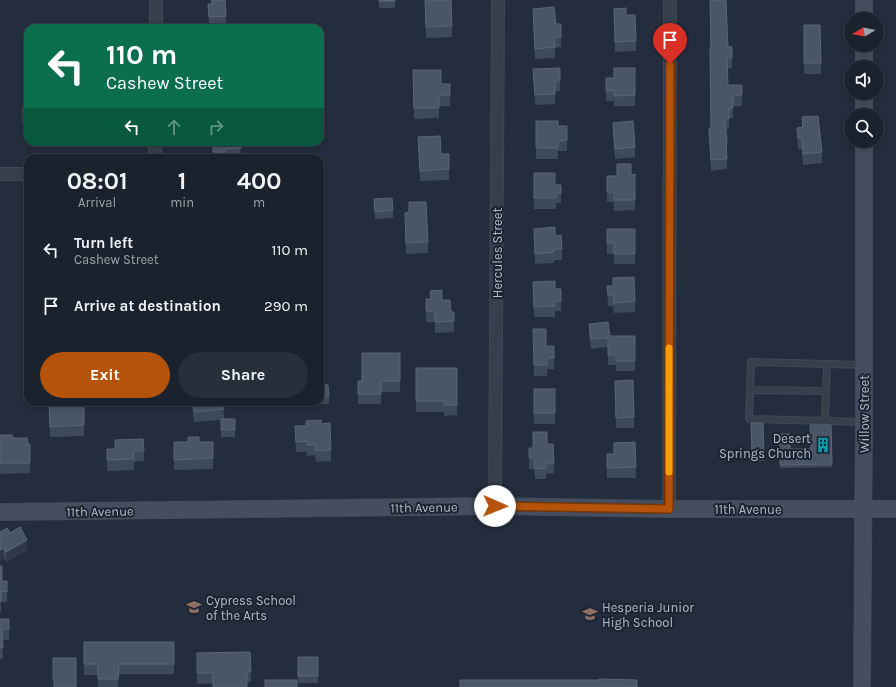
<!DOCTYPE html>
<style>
body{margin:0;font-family:Karla,sans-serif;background:#272f3a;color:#f1f3f6;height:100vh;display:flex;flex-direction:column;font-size:15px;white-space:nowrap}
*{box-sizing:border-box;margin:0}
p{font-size:13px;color:#9fa4aa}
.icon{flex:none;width:22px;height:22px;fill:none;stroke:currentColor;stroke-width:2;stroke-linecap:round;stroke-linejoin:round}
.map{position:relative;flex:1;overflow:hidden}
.panel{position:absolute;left:24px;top:154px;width:300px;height:252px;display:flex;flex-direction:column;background:#1a222e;border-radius:12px;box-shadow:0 2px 6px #0003,0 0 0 1px #383f4a}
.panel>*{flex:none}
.banner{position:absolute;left:24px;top:24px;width:300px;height:122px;border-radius:12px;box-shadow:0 2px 6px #0003,0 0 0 1px #383f4a;background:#0b6e4f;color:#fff;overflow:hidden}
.needle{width:26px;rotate:260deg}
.fabs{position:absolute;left:844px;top:12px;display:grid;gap:8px}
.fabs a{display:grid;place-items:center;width:40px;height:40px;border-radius:50%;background:#1a222e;box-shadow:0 2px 6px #0003,0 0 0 1px #383f4a;font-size:20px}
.pin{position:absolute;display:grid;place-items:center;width:34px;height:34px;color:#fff;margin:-41px -17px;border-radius:50% 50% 50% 0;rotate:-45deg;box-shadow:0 0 4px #0007}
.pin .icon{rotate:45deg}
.me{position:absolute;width:44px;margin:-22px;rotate:91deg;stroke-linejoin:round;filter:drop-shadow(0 0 3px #0008)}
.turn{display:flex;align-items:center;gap:14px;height:84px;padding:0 16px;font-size:18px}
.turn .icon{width:52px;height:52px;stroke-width:2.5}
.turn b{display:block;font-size:28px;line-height:34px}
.lanes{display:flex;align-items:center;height:38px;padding:0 16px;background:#0003;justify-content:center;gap:20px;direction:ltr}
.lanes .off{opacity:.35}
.eta{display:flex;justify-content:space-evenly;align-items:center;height:68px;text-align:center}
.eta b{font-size:24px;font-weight:700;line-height:28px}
.action{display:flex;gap:8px;margin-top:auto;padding:8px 16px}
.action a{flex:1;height:46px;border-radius:24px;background:#b45309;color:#fff;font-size:16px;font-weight:700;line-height:46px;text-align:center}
.action a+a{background:#272f3a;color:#f1f3f6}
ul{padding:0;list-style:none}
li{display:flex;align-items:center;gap:12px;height:56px;padding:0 16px}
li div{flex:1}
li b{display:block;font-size:15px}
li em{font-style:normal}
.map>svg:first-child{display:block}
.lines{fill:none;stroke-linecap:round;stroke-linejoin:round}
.lane-casing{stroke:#404856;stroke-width:8}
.street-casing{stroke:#404856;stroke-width:14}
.secondary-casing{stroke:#404856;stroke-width:18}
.lane{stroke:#373f4d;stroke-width:6}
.street{stroke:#373f4d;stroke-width:12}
.secondary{stroke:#454e60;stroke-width:17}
.wall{fill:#3e495b}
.shaded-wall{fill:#2e384a}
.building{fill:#4a5567;stroke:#5a6576}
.route-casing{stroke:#753606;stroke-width:10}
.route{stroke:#b45309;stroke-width:7}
.slow{stroke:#f59e0b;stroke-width:7}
.labels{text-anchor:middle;stroke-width:4;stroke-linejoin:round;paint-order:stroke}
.street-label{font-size:13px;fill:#b2bac8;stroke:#1c2432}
.poi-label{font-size:13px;fill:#b2bac8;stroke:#1c2432;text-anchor:start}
</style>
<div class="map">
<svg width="896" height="687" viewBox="0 0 896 687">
<rect width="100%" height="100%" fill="#232d3d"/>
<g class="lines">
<g class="lane-casing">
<g id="lane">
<polyline points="750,390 826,391"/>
<polyline points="825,421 827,364"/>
<polyline points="863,422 749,419 751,362 863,365"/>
</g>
</g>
<g class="street-casing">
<g id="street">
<polyline points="156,28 156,0"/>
<polyline points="155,158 155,142"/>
<polyline points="0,174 28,174"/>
<polyline points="495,506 498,0"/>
<polyline points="669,509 670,0"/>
</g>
</g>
<g class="secondary-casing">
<g id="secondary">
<polyline points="864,0 864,19"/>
<polyline points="864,45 864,67"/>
<polyline points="864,93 864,115"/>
<polyline points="0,512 495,506 669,509 896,509"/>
<polyline points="862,687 864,422 864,141"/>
</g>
</g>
<use href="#lane" class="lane"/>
<use href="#street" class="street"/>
<use href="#secondary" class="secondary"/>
</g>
<g class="wall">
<polygon points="211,0 225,0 226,23 209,24 208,4 211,4"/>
<rect x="379" y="0" width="16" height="8"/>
<polygon points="425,0 452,26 452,37 426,38"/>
<polygon points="710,0 732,58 732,68 727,69 728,85 742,85 742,106 733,106 733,118 729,118 729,129 726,129 727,143 727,169 711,171 709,138 709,128 711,128"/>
<polygon points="533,9 556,24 561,37 561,47 555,48 555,58 535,59 533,19"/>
<polygon points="614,9 626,15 636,41 636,51 615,52"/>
<polygon points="804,25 820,25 821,74 804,74"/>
<polygon points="635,68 635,106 614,106 614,101 606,101 606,78 614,78"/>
<polygon points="533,69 560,80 560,91 555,91 555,104 535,105"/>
<polygon points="413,70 441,84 450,84 450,106 439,106 439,118 414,119"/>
<polygon points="28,105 28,134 23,134 23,106"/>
<polygon points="802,117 822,152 822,163 803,165 802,149 798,149 797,138 797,128 802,127"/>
<polygon points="536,121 558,126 567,126 567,151 558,151 558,159 536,159"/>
<polygon points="613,123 635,147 635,157 615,159 613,133"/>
<polygon points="418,137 441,154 449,169 449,180 420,181"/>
<polygon points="213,142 240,142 241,158 213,158"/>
<polygon points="534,173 555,185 561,185 561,203 556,203 556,209 534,209"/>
<polygon points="635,174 635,210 614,211 614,202 607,202 607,176"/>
<polygon points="374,199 393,210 393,218 375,219"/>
<polygon points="409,202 428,242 428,253 406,254 405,213 409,212"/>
<polygon points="534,229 555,236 562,249 562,260 554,260 554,263 535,264"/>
<polygon points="607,229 635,229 635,264 614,264 614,254 607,254"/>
<polygon points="613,278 635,301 635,312 614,313 613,306 608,306 607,286 613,286"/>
<polygon points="533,282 555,289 561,289 561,311 555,311 555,317 534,317"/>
<polygon points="426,299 442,300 451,312 454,312 454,332 435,333 435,322 426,322"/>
<polygon points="589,324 610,336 635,336 635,371 616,371 616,365 608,365 608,347 591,349 589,333"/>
<polygon points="533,329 546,346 554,346 554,369 547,369 547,376 534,376"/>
<polygon points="400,353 400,392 381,392 381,404 358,404 358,381 362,381"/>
<polygon points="416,368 457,368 457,415 444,416 444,412 416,412"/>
<polygon points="320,385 329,396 329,404 309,405 309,402 320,402"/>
<rect x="534" y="389" width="21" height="35"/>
<polygon points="615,391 634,417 634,428 616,428"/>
<polygon points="49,402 84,425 84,436 50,437"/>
<polygon points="192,402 223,402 224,419 235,419 235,437 221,437 221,420 194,422"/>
<polygon points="751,423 763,423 764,461 752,461"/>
<polygon points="321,424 331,450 331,461 316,462 315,455 307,456 307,452 296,452 295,426"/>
<polygon points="831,425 832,467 780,468 780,434 790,449 811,449"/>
<polygon points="533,432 547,444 554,463 554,473 546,474 546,479 535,479 534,469 529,469 529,448 533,448"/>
<polygon points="0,435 13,438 28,444 30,444 30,473 0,474"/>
<polygon points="174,442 213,442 213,469 174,470"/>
<polygon points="635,442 636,478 607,478 607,454 614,454"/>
<polygon points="107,449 144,451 144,461 134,462 134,470 107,471"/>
<polygon points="0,532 10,533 27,550 6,562 4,558"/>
<polygon points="0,566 2,581 7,581 7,602 1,602 1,612 0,612"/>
<polygon points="0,619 9,629 9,640 2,640 3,659 0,659"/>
<polygon points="84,642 174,642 174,674 119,674 118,687 98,687 98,675 84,675"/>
<polygon points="250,652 251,682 197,684 197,653"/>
<rect x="298" y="657" width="20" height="26"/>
</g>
<g class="shaded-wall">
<polygon points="27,540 27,550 6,562 6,552"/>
<polygon points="4,548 4,558 0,561 0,550"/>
</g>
<g class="building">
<polygon points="212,0 225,0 226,16 209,17 208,4 212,4"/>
<rect x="379" y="0" width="16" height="1"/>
<polygon points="425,0 451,0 452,26 426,27"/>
<polygon points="710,0 726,0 728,47 732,47 732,58 727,58 728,85 742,85 742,95 733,95 733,108 729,108 729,119 725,119 727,143 726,143 727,159 711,160 709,128 711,128 710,47 711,47"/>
<polygon points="554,7 556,24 561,24 561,37 554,37 555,47 535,49 533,9"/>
<polygon points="626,8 626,15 635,15 636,41 615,42 614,9"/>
<polygon points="804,25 820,25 821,63 804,63"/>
<polygon points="560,68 560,80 555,80 555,94 535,95 533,69"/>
<polygon points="614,68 635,68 635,95 614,96 614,90 606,91 606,78 614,78"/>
<polygon points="413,70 441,70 441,84 450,84 450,95 439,95 439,108 414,108"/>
<polygon points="28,105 28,123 23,123 23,106"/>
<polygon points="818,116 822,152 803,154 802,138 798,138 797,128 803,127 802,117"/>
<polygon points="536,121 558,121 558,126 567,126 567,140 558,141 558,148 536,148"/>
<polygon points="633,121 635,147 615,149 613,123"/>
<polygon points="440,136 441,154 449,154 449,169 420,171 418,137"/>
<polygon points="213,142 240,142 241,148 225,149 225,152 213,152"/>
<polygon points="617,164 631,164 631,175 635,174 635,200 614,200 614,192 607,192 607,176 617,176"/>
<polygon points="534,173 555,173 555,185 561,185 561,193 556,193 556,198 534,198"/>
<polygon points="392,198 393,210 375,212 374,199"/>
<polygon points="409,202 426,202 428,242 406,243 405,213 409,212"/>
<polygon points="555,227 555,236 561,235 562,249 554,249 554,252 535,254 534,229"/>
<polygon points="607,229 635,229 635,254 614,254 614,243 607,243"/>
<polygon points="634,277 635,301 614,303 613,295 608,295 607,286 613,286 613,278"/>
<polygon points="555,281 555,289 561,289 561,301 555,301 555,306 534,307 533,282"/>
<polygon points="442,290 442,300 450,300 451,312 454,312 454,321 435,322 435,311 426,311 426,299 431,299 430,291"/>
<polygon points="608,322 610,336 635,336 635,361 616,361 616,355 608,355 608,338 591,339 589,324"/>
<polygon points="533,329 546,329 546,346 554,346 554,358 547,358 547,365 534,365"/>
<polygon points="362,353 400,353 400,381 381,381 381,394 358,394 358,381 362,381"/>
<polygon points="416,368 457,368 457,405 444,405 444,401 416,401"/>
<polygon points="633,380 634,417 616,418 615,381"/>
<polygon points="320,385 328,385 329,396 320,397"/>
<rect x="534" y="389" width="21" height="24"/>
<polygon points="49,402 84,402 84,425 50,427"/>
<polygon points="193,402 223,402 224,409 194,412"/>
<rect x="221" y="419" width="14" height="11"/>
<polygon points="321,420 321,424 330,423 331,450 316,451 315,445 307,445 307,441 296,442 295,426 306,426 306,421"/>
<polygon points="751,423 763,423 764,453 752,454"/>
<polygon points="810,425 831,425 832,464 780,465 780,434 790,434 790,449 811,449"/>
<polygon points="533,432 547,432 547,444 553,444 554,463 546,463 546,468 535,469 534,458 529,458 529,448 533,448"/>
<polygon points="0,435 12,435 13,438 27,438 28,444 30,444 30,463 0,463"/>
<polygon points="188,437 199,437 199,442 213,442 213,458 174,460 174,442 188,442"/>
<polygon points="143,439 144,451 133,451 134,459 107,460 107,449 115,449 115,440"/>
<polygon points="635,442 636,467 607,468 607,454 614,454 614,443"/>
<polygon points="20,527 27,540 6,552 4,548 0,550 0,532 7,528 10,533"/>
<polygon points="0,566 2,566 2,581 7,581 7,592 1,591 1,601 0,601"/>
<polygon points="0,619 9,619 9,629 2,629 3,648 0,648"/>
<polygon points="84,642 174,642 174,664 119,664 118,679 98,679 98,664 84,664"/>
<polygon points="250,652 251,672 247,672 247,687 213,687 213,673 197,673 197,653"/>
<rect x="298" y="657" width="20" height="19"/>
<polygon points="53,658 76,658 76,687 54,687 54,680 53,680"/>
<polygon points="599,679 637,680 637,687 460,687 460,680 599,680"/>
<rect x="265" y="680" width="32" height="7"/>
</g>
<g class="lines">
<g class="route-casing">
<polyline id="route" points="495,506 669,509 670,64"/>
</g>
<use href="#route" class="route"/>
<polyline class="slow" points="669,472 669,348"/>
</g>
<defs>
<g id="building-bare" transform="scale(1.2)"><path d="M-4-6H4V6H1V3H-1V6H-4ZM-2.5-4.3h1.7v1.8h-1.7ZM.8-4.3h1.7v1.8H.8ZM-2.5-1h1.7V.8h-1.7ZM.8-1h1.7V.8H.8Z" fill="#0f9aa8" stroke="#1c2432" stroke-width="2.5" paint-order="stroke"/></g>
<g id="school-bare" transform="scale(1.2)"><path d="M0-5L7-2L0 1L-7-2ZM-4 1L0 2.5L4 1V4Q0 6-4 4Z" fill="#8d6e63" stroke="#1c2432" stroke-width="2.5" paint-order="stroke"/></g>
</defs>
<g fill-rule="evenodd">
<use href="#building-bare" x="823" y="445"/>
<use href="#school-bare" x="194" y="607"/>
<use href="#school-bare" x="590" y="614"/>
</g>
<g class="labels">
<g class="street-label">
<text transform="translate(497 253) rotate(-90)" y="5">Hercules Street</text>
<text transform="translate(864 414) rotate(-90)" y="5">Willow Street</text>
<text transform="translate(424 507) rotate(-1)" y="5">11th Avenue</text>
<text x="748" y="514">11th Avenue</text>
<text transform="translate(100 511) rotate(-1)" y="5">11th Avenue</text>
</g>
<g class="poi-label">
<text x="811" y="443" text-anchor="end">Desert<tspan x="811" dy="15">Springs Church</tspan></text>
<text x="206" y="605">Cypress School<tspan x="206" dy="15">of the Arts</tspan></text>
<text x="602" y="612">Hesperia Junior<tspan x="602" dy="15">High School</tspan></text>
</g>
</g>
</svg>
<div class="fabs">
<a><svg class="needle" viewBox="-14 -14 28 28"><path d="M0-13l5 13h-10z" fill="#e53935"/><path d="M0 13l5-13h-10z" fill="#9fa4aa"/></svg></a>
<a><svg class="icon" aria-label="sound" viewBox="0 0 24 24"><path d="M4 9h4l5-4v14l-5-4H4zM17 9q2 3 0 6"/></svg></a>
<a><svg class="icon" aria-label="search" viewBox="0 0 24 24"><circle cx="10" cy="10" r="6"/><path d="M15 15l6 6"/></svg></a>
</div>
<div class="pin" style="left:670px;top:64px;background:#d93025"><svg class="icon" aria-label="arrive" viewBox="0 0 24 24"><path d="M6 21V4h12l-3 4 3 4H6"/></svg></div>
<svg class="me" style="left:495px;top:506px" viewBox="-20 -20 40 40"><circle r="19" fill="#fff"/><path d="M0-13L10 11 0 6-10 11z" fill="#b45309"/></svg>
<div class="banner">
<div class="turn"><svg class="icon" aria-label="left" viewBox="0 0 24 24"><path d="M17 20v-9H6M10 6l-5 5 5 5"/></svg><div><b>110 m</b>Cashew Street</div></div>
<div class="lanes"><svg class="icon" aria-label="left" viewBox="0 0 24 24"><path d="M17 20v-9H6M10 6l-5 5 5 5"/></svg><svg class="icon off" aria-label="ahead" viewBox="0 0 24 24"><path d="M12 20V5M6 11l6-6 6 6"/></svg><svg class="icon off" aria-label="right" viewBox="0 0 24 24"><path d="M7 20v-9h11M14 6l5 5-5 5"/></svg></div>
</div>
<section class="panel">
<div class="eta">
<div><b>08:01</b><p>Arrival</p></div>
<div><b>1</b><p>min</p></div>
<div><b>400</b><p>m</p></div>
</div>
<ul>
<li><svg class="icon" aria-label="left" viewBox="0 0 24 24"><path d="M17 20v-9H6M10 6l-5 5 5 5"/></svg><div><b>Turn left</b><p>Cashew Street</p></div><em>110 m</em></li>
<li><svg class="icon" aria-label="arrive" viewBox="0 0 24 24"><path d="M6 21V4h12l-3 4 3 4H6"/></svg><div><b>Arrive at destination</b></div><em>290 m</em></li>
</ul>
<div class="action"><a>Exit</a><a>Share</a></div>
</section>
</div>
